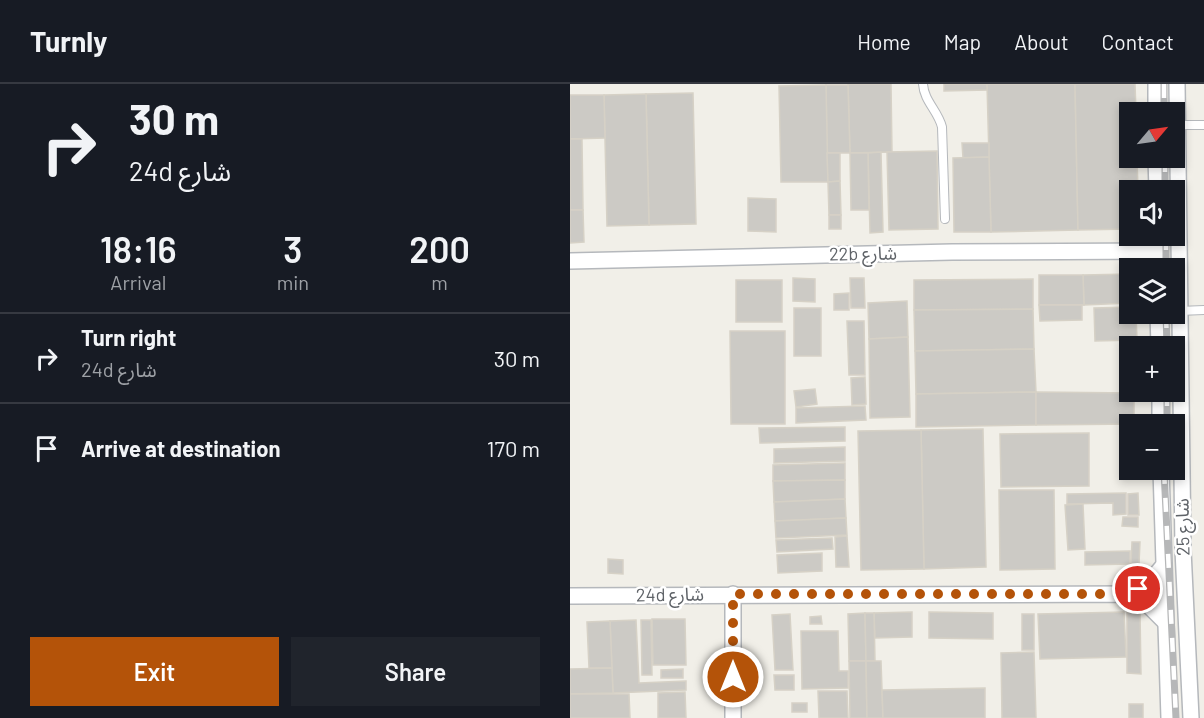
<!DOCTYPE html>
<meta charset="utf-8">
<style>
body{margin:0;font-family:Barlow,"Noto Sans Arabic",sans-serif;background:#20242c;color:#f1f3f6;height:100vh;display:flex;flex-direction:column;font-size:22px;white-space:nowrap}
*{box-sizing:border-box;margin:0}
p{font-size:20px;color:#9ea1a6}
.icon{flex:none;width:33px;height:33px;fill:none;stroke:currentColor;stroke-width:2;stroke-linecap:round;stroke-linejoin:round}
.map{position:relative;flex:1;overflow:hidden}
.panel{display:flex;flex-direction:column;background:#171b24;width:570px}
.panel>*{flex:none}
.guide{background:#171b24;color:#f1f3f6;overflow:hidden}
.needle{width:39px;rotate:61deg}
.tools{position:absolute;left:549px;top:18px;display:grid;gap:12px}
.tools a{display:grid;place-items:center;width:66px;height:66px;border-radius:0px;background:#171b24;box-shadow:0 3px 9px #0003;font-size:30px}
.pin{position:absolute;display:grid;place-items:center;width:51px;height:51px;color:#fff;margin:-26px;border:3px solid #fff;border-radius:50%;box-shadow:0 2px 6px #0007}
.me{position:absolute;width:66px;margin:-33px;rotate:0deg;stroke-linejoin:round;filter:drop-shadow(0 0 4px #0008)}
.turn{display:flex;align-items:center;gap:21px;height:126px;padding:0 30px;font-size:27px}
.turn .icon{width:78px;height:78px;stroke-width:2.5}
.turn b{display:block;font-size:42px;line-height:51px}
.eta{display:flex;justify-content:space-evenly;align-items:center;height:102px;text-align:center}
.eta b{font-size:36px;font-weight:600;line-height:42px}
.action{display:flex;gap:12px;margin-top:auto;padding:12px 30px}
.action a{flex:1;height:69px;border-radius:0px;background:#b45309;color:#fff;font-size:24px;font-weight:600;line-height:69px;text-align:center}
.action a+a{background:#20242c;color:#f1f3f6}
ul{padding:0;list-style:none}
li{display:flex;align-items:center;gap:18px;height:90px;padding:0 30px;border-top:2px solid #363941}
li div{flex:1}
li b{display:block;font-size:22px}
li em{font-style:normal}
header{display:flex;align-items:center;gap:36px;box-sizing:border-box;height:84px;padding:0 30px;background:#171b24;border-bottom:2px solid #363941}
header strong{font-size:28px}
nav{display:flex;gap:33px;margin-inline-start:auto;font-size:21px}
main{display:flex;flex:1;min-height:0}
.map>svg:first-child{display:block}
.building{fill:#cccac5;stroke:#d6d1c6;stroke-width:1.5}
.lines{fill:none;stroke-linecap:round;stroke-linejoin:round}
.service-casing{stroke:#b5b8bc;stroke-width:10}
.minor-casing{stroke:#b5b8bc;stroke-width:18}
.service{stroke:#fff;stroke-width:8}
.minor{stroke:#fff;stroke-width:15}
.rail-casing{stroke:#b6b7b8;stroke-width:7}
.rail{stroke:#fff;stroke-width:4.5;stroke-dasharray:14;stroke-linecap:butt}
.route{stroke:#b45309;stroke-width:10;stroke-dasharray:0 18}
.labels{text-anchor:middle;stroke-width:5;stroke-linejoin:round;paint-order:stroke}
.street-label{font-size:18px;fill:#5f6368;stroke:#fff}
</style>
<header>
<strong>Turnly</strong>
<nav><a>Home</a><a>Map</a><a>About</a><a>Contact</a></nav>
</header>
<main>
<section class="panel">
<div class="guide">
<div class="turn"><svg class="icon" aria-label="right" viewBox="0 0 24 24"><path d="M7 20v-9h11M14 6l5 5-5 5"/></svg><div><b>30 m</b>24d شارع</div></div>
</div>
<div class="eta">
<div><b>18:16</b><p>Arrival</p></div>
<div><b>3</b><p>min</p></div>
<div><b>200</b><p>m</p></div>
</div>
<ul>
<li><svg class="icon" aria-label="right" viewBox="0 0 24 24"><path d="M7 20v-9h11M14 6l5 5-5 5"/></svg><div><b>Turn right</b><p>24d شارع</p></div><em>30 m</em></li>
<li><svg class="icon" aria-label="arrive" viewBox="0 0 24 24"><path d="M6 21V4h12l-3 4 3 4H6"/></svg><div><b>Arrive at destination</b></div><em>170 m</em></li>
</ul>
<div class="action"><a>Exit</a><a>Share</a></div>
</section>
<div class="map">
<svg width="634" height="634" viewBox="0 0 634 634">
<rect width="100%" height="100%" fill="#f1efe8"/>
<g class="building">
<polygon points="321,0 322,68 280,69 278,0"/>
<polygon points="374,0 417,0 418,6 374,7"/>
<polygon points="417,0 505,0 508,146 421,148"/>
<polygon points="505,0 565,0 566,28 560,28 560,74 567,74 568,106 560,106 560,145 508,146"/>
<polygon points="256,1 278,1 280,69 257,69"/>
<polygon points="256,1 258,98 211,98 209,2"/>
<polygon points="123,9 126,140 79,141 76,10"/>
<polygon points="76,10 79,141 37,142 34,11"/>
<polygon points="0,11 34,11 35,54 0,55"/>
<polygon points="0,55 12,55 13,126 0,126"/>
<polygon points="392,59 419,59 419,73 393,74"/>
<polygon points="367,67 368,145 319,146 317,68"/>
<polygon points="311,68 313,148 300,149 298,69"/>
<polygon points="257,69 270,69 270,97 258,98"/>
<polygon points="280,69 298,69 299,126 281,126"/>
<polygon points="419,73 421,148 384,148 383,74"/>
<polygon points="270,97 271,131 259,131 258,98"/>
<polygon points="178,114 206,115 206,148 178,147"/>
<polygon points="0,126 13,126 14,158 0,159"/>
<rect x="259" y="131" width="12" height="14"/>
<polygon points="560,190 560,219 514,221 513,191"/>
<polygon points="469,191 513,191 514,221 469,221"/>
<polygon points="223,194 245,195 245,218 223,217"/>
<polygon points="280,194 294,194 295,224 281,224"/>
<polygon points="463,195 463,225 344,226 344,196"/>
<rect x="166" y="196" width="46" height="42"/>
<polygon points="279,209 279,226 264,226 264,210"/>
<polygon points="337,217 338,253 299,255 298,219"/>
<polygon points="469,221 512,221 512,236 470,237"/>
<polygon points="560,223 560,230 566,230 567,256 525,257 524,224"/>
<rect x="224" y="224" width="27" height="48"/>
<polygon points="463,225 464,265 345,267 344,226"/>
<polygon points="277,237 294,237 295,291 279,291"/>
<polygon points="160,247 215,247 215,340 161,340"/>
<polygon points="338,253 340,333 300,334 299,255"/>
<polygon points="464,265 466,308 346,310 345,267"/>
<polygon points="295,293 296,320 282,321 281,294"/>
<polygon points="245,305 247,320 226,323 224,307"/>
<polygon points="466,308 466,341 346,343 346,310"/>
<polygon points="466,308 564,309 564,340 466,341"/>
<polygon points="295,322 296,336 226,339 226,324"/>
<polygon points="275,343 275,357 190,359 189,344"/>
<polygon points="413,345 416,483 354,485 351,346"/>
<polygon points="351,346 354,485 291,486 288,347"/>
<polygon points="519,349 519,402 431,403 430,350"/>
<polygon points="275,363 275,377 204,379 204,365"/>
<polygon points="275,379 275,396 203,397 203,381"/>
<polygon points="275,396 275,415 204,418 203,397"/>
<polygon points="429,406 484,406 485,485 430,486"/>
<polygon points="556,409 556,430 543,431 543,419 497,420 497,410"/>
<polygon points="568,409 569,431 558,431 558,410"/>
<polygon points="275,415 276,434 205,437 204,418"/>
<polygon points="513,420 515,465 498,466 495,421"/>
<polygon points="553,433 568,433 568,443 552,442"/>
<polygon points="276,434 277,451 206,454 205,437"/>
<polygon points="277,452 279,483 266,483 265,453"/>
<polygon points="262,454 263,465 207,468 206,456"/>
<polygon points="562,458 570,458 569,480 561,480"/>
<polygon points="560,467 560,480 515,481 515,468"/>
<polygon points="252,469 252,487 208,489 207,471"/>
<polygon points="38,475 53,476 53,490 38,489"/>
<polygon points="342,528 342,553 305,554 304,529"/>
<polygon points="359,528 423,529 423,555 359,554"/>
<polygon points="554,528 556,573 470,575 468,530"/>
<polygon points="557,528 570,528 571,590 557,589"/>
<polygon points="295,529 296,577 279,577 278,530"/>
<polygon points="295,529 304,529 305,577 296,577"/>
<polygon points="220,530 223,586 205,586 202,531"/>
<rect x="452" y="530" width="12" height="36"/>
<polygon points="251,532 252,540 240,540 240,533"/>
<polygon points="82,535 115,535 116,581 83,581"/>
<polygon points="66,536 69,599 116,597 116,606 43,609 40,537"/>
<polygon points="71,536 81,536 82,591 72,591"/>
<polygon points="40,537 42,584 19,584 17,538"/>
<polygon points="231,547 268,547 269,587 278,587 278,604 232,605"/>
<polygon points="464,568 466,634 432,634 431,569"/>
<polygon points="279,577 296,577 297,634 280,634"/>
<polygon points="296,577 311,577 313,634 297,634"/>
<polygon points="42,584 43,609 0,610 0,585"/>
<polygon points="113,585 113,594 91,594 91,586"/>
<polygon points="204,591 224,591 224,606 205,606"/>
<polygon points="415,604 415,634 313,634 312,606"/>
<polygon points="248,607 277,607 278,634 249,634"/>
<polygon points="115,608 116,634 88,634 88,609"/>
<polygon points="0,610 59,610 60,634 0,634"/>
<rect x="222" y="619" width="15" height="9"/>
<rect x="559" y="620" width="14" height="14"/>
</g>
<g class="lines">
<g class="service-casing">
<g id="service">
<path d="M353,0C354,17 368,27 372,43L375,135"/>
<polyline points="608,41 634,41"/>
<polyline points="609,227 634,226"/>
</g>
</g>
<g class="minor-casing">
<g id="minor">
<polyline points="586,0 586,28"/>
<polyline points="607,0 613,466 621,634"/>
<polyline points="586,74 587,106"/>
<polyline points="587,152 587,184"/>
<polyline points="0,177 382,168 587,167"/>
<polyline points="588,230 589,262"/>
<polyline points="590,308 590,340"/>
<polyline points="591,386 599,634"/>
<polyline points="163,510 163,634"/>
<polyline points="560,510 582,495 593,482"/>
<polyline points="0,512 560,510 576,519 595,538"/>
</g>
</g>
<use href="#service" class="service"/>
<use href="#minor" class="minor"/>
<g class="rail-casing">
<g id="rail">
<polyline points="594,0 594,28"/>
<polyline points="595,74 595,106"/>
<polyline points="596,152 596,184"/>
<polyline points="596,230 597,262"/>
<polyline points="597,308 597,340"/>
<polyline points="594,386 606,634"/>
</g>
</g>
<use href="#rail" class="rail"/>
</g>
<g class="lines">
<polyline class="route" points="163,593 163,510 555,510 568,505"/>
</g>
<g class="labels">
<g class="street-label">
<text transform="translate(293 170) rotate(-1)" y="6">22b شارع</text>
<text transform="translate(613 443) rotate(-91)" y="6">شارع 25</text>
<text transform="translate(100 511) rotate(-1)" y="6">24d شارع</text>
</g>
</g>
</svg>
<div class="tools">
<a><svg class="needle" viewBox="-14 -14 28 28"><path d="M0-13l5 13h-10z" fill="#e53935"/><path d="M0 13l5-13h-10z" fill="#9ea1a6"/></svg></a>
<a><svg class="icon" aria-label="sound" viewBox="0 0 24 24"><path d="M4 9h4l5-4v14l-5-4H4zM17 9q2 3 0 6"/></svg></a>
<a><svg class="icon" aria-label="layers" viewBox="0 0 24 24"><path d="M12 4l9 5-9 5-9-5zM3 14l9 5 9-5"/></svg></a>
<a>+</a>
<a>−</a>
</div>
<div class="pin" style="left:568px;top:505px;background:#d93025"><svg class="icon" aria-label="arrive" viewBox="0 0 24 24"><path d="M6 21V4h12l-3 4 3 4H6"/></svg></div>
<svg class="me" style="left:163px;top:593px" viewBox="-20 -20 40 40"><circle r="17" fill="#b45309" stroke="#fff" stroke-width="3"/><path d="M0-11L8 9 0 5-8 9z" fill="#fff"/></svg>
</div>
</main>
